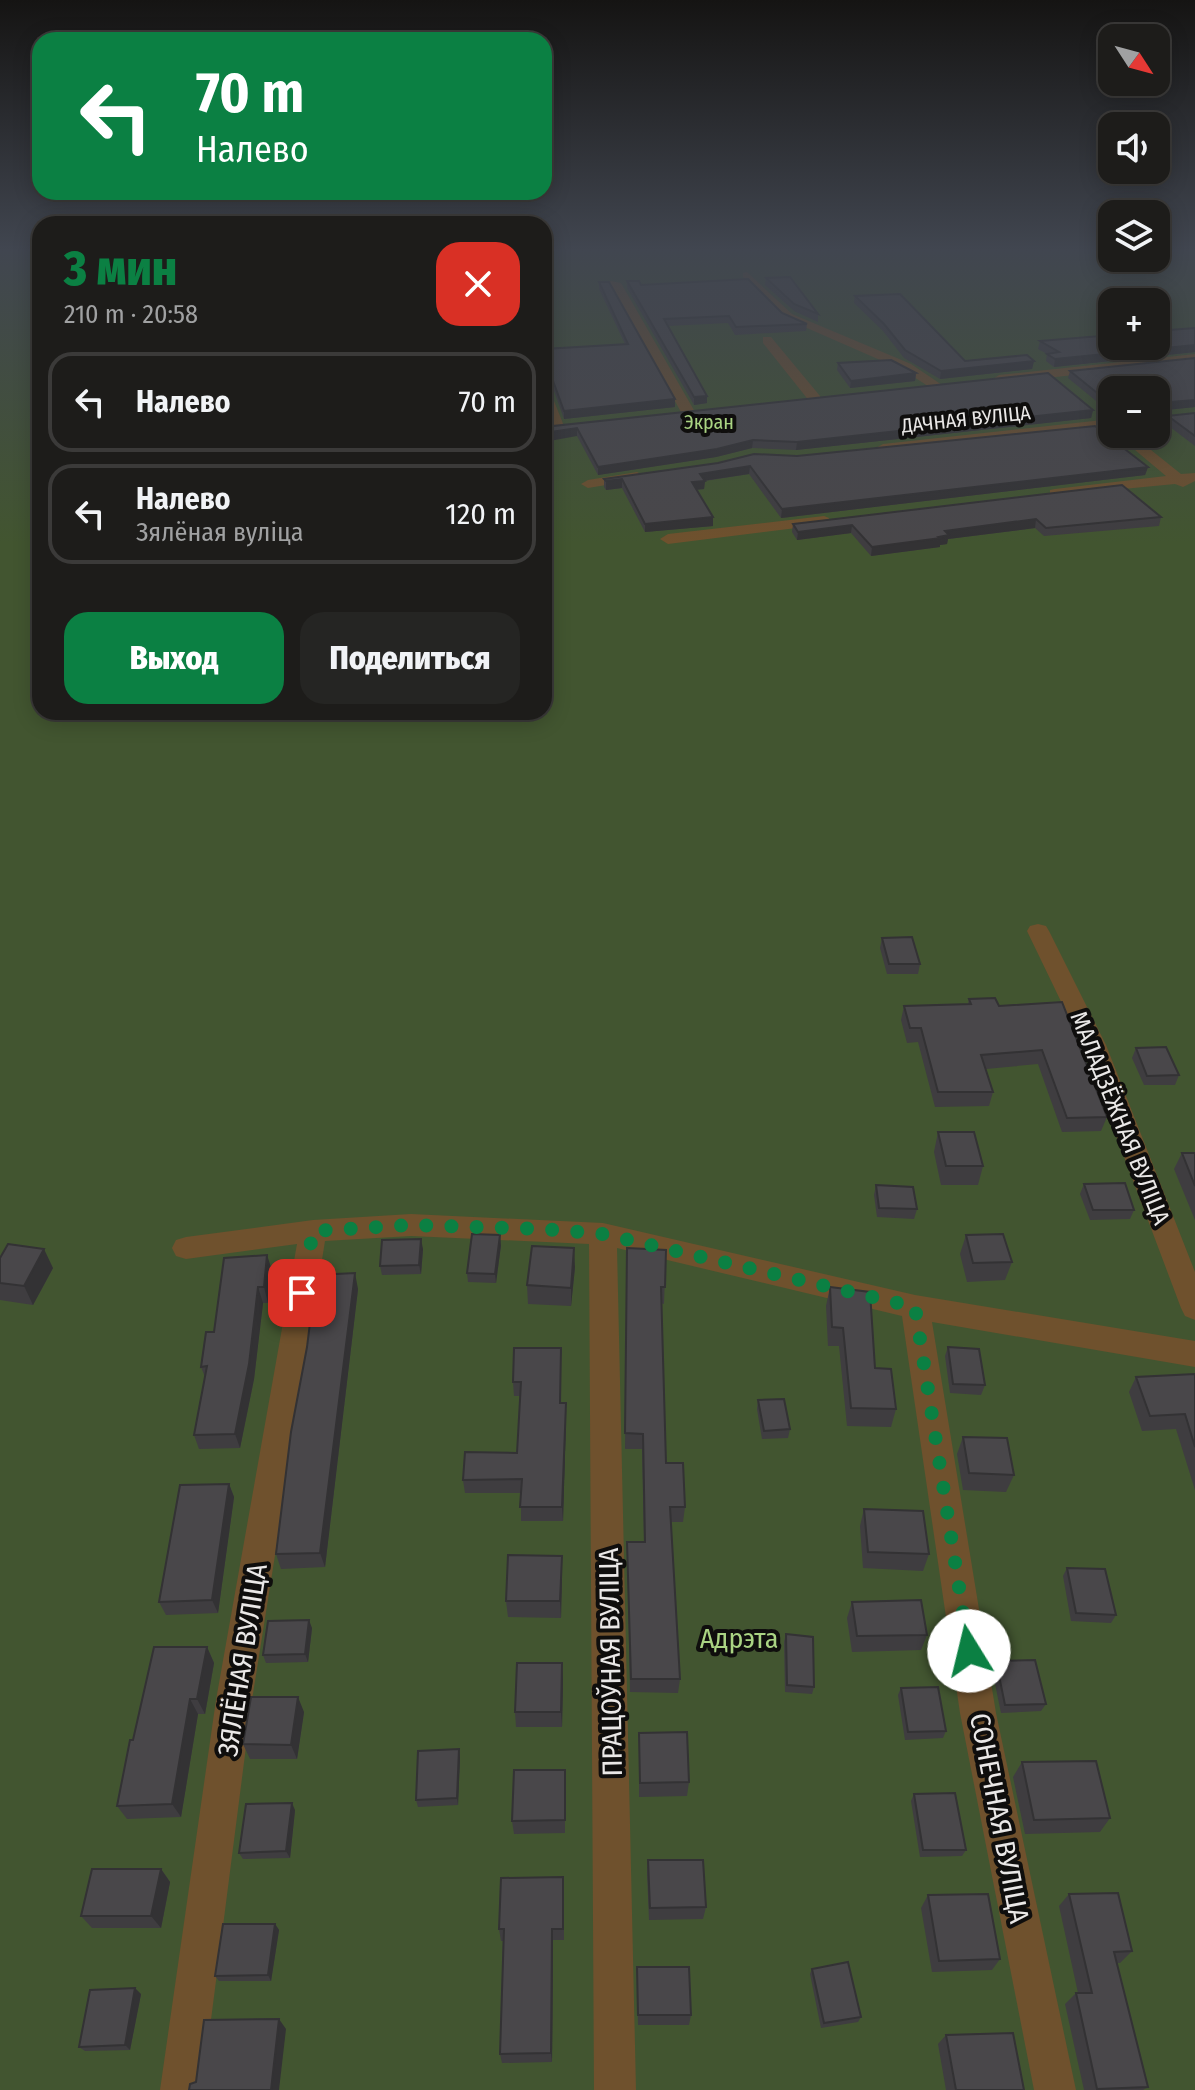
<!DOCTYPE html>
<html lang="ru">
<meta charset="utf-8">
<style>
body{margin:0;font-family:"Fira Sans Condensed",sans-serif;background:#252523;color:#f1f3f6;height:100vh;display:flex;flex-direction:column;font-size:30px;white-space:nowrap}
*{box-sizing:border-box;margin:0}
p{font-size:26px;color:#a0a1a2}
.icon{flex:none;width:44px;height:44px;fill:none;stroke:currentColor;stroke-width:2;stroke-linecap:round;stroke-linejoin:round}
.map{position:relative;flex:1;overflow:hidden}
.drawer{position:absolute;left:32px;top:216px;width:520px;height:504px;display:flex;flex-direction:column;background:#1d1c1a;border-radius:24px;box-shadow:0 4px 20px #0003,0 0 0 2px #3b3a39}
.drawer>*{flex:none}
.guide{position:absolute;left:32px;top:32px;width:520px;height:168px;border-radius:24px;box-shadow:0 4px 20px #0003,0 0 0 2px #3b3a39;background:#0b8043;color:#fff;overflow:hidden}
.needle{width:52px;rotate:126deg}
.fabs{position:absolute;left:1098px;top:24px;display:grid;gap:16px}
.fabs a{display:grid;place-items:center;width:72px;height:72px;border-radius:16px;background:#1d1c1a;box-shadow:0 4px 20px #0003,0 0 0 2px #3b3a39;font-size:40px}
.pin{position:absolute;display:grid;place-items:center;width:68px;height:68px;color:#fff;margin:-34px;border-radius:16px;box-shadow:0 4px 12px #0006}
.me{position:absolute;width:88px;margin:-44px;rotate:351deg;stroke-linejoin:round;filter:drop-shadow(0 0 6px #0008)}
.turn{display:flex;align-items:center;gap:28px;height:168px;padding:0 32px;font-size:36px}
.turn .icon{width:104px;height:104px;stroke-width:2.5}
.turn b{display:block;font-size:56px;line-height:68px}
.round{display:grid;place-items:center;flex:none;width:84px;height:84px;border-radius:24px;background:#252523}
.overview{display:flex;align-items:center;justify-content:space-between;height:136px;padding:0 32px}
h1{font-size:48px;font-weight:800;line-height:60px;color:#0b8043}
.action{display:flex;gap:16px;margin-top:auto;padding:16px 32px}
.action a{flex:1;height:92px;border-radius:24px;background:#0b8043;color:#fff;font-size:32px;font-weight:800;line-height:92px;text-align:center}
.action a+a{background:#252523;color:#f1f3f6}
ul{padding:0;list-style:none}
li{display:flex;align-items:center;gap:24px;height:100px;margin:0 16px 12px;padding:0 16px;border:4px solid #3b3a39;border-radius:24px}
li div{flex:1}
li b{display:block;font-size:30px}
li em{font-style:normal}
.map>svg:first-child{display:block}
.green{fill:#425530;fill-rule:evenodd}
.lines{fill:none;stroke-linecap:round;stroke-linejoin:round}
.minor{fill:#6f512d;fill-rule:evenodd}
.wall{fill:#3f3d40}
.shaded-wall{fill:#333234}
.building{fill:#49474a;stroke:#333234;stroke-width:2}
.route{stroke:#0b8043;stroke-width:14;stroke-dasharray:0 25.2}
.labels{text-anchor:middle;stroke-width:8;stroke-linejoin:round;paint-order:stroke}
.far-street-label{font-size:20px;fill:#eae8e7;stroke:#0f0e0d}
.far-park-label{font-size:20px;fill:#aad483;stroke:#0f0e0d}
.street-label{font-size:24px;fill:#eae8e7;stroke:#0f0e0d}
.near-park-label{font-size:28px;fill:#aad483;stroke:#0f0e0d}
.near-street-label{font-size:28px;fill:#eae8e7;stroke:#0f0e0d}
</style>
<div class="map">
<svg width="1195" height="2090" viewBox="0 0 1195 2090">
<rect width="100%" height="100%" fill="#272523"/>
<path class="green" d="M0,251H40V712H544V251H1112V258H1156V251H1195V2090H0ZM1112,302H1156V346H1112ZM1112,390H1156V434H1112Z"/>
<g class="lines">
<g class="minor">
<polygon points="747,272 792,314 911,364 942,385 931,388 903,370 784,318 743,277 743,273"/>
<polygon points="611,281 621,283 695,412 693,415 681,412 609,283"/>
<polygon points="763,337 771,337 820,396 820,402 810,402 763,343"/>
<polygon points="1195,354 1195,362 999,383 993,379 999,375"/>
<polygon points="544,387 550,391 564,426 562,429 550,426 544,409"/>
<polygon points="1112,419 1112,427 883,452 876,448 883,444"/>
<polygon points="1116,434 1131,434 1181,474 1195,473 1195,481 1183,487 1175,484 1050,496 1050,490 1055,489 1166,476"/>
<polygon points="637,472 644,476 642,479 588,488 581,484 588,480"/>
<polygon points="824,516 829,518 829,524 668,544 660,539 668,534"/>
<polygon points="1038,924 1046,926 1049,931 1106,1045 1195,1272 1195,1320 1185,1316 1181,1308 1082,1045 1027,931 1030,926"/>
<polygon points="411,1214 603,1223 915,1295 1195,1341 1195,1367 932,1322 996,1713 1076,2090 1034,2090 960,1713 902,1316 617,1248 636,2090 594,2090 589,1244 411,1236 325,1241 252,1700 202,2090 160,2090 216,1700 297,1244 186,1259 176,1256 172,1248 176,1240 186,1237 313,1220"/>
</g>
</g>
<g class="wall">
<polygon points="766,278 818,314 818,322 794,311 765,285"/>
<polygon points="627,281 641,285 782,313 807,324 806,331 735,335 728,323 668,326 707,403 694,405 627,288"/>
<polygon points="599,282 675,399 675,407 564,419 544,363 544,349 625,344 599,289"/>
<polygon points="855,296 965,361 1034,361 1032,369 940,379 904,358 883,331 854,303"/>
<polygon points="1195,328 1195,352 1054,367 1046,361 1047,354 1038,349 1040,341"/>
<polygon points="1195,358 1195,407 1157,411 1158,417 1195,413 1195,446 1170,427 1156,428 1156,390 1112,390 1112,414 1068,378 1070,371"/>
<polygon points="838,363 916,373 915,381 850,388 837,370"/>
<polygon points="1093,410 1091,418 796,450 752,448 716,457 598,475 577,436 544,427"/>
<polygon points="1112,424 1112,432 1104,433 1148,467 1145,475 781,518 749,474 705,481 704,489 696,490 713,526 645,532 622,488 606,490 604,487 604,479 797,456 1102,431 1103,425"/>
<polygon points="1161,517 1159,526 1044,536 1035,528 948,539 947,544 940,545 940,547 871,556 851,533 797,540 792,532 793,524"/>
<polygon points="882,938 920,964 918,974 887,974 880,948"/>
<polygon points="969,999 999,1006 1107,1117 1101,1131 1062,1132 1038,1064 986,1069 993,1092 989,1106 935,1107 918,1042 907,1043 901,1020 904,1006 968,1004"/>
<polygon points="1136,1048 1179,1075 1175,1085 1144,1085 1132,1058"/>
<polygon points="938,1132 983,1166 978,1185 941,1185 934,1152"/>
<polygon points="1182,1153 1195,1153 1195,1220 1174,1169"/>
<polygon points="1084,1184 1134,1210 1130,1219 1090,1220 1080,1194"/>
<polygon points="876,1185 917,1209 914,1219 877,1217 874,1195"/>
<polygon points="966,1235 1012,1262 1005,1280 967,1282 960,1254"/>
<polygon points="501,1245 496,1283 468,1282 467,1273"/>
<polygon points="627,1248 666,1250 664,1304 661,1303 666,1463 685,1507 683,1522 671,1522 680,1679 678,1693 630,1692 627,1542 644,1542 642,1449 625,1449"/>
<polygon points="423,1249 421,1274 382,1275 380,1266"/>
<polygon points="267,1255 272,1271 268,1303 263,1303 254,1379 240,1448 199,1449 194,1435 205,1377 201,1367 214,1332"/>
<polygon points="0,1258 53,1268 33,1305 0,1300"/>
<polygon points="575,1267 571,1306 528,1304 527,1285"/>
<polygon points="830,1287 896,1409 891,1427 847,1426 839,1346 828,1346 826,1306"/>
<polygon points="358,1289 325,1567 281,1569 276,1554 307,1347"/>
<polygon points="948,1347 985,1385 981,1395 950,1393 945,1356"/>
<polygon points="514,1348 561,1403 566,1417 563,1521 521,1521 521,1493 465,1493 463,1480 517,1453 520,1396 514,1396 513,1382"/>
<polygon points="1195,1374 1195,1490 1176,1429 1142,1431 1129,1392 1136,1377"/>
<polygon points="758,1400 790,1429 788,1438 762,1439 757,1409"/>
<polygon points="963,1437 1014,1475 1006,1492 963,1490 957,1454"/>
<polygon points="229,1484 234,1497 218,1613 166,1615 159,1602"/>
<polygon points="864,1509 929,1554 923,1571 863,1568 860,1526"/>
<polygon points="562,1556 561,1618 508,1617 506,1601"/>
<polygon points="1067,1568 1116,1615 1111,1623 1071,1621 1063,1576"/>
<polygon points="852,1602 927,1635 921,1650 852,1652 847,1618"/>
<polygon points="312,1628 308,1662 266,1663 263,1655"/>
<polygon points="786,1634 814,1687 812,1694 785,1692 784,1642"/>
<polygon points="207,1647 214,1663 205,1714 198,1714 181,1817 127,1819 117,1806"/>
<polygon points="996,1661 1046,1704 1041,1711 1001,1713 992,1669"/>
<polygon points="563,1678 562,1727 516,1727 515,1712"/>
<polygon points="901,1688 946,1731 943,1738 905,1740 898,1695"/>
<polygon points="304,1712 297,1759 250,1759 243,1744"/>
<polygon points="639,1733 689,1782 687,1796 639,1797"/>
<polygon points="460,1757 458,1805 418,1807 416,1800"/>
<polygon points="1022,1762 1110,1818 1100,1832 1025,1834 1013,1777"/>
<polygon points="565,1770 565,1833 514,1834 512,1821"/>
<polygon points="914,1794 966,1850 962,1856 920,1857 911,1801"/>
<polygon points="295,1810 290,1858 243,1859 239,1853"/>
<polygon points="648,1860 706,1907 703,1919 649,1920 647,1873"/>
<polygon points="161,1869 170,1882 161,1928 92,1928 81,1916"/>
<polygon points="564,1889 564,1940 553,1940 552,2062 502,2063 500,2054 503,1941 501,1941 499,1929"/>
<polygon points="1069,1894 1132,1951 1120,1963 1117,1963 1148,2087 1143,2090 1084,2090 1065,2004 1076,1993 1078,1993 1059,1906"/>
<polygon points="928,1895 1000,1959 992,1970 932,1972 921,1908"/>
<polygon points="275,1924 279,1930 271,1981 219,1981 215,1976"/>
<polygon points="637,1967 691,2015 689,2025 638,2025"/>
<polygon points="812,1969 861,2017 858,2022 821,2028 810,1974"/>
<polygon points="141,1994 130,2050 85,2051 79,2047"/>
<polygon points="946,2035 1024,2090 946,2090 938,2044"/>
</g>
<g class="shaded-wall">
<polygon points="1195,345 1195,352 1054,367 1055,359"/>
<polygon points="1034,361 1032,369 940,379 941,371"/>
<polygon points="916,373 915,381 850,388 851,381"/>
<polygon points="707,396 707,403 694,405 694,397"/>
<polygon points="675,399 675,407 564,419 564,411"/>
<polygon points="1195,400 1195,407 1156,411 1156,405 1158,403"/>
<polygon points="1093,410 1091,418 796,450 797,442"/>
<polygon points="577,428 577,436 544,442 544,433"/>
<polygon points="753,440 752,448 716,457 598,475 598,467"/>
<polygon points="750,466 749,474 702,481 705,481 704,489 691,490 692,482 700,474"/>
<polygon points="1148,467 1145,475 781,518 782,509"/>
<polygon points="622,479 622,488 606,490 606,481"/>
<polygon points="713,517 713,526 645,532 645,524"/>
<polygon points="1036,519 1035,528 948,539 947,544 940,545 940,547 871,556 872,547 945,531"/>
<polygon points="852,525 851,533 797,540 798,532"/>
<polygon points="500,1235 501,1245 496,1283 495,1274"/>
<polygon points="421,1239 423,1249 421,1274 419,1265"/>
<polygon points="574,1248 575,1267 571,1306 571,1288"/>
<polygon points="44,1249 53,1268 33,1305 24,1286"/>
<polygon points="267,1255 272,1271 268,1303 264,1287"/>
<polygon points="355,1273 358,1289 325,1567 320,1553"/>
<polygon points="258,1287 263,1303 254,1379 240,1448 235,1434"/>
<polygon points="566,1403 566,1417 563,1521 562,1507"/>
<polygon points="229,1484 234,1497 218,1613 212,1600"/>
<polygon points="562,1556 562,1572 561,1618 560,1601"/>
<polygon points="309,1620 312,1628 308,1662 305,1654"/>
<polygon points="207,1647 214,1663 205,1714 197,1699"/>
<polygon points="562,1663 563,1678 562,1727 561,1712"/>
<polygon points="298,1697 304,1712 297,1759 291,1745"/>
<polygon points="190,1699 198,1714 181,1817 172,1804"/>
<polygon points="459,1749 460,1757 458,1805 457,1798"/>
<polygon points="292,1803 295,1810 290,1858 286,1851"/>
<polygon points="161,1869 170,1882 161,1928 151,1916"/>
<polygon points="275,1924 279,1930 271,1981 268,1975"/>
<polygon points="552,1929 553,1940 552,2062 551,2053"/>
<polygon points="135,1988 141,1994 130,2050 125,2045"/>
<polygon points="279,2019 286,2029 279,2090 271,2090"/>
</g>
<g class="building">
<polygon points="790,277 818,314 794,304 766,278"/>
<polygon points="748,279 782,313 807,324 736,327 729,316 664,319 707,396 694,397 627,281 639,281 641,285"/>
<polygon points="599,282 609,282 675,399 564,411 544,356 544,349 628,344"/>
<polygon points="900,294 965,361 1027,355 1034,361 941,371 905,350 884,324 855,296"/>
<polygon points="1195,328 1195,345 1055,359 1047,354 1059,352 1040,341 1112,335 1112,346 1156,346 1156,331"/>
<polygon points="1195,358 1195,400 1158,403 1156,405 1156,390 1112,390 1112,405 1070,371"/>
<polygon points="891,360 916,373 851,381 838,363"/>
<polygon points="1048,373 1093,410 797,442 753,440 717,449 598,467 577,428 544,433 544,427"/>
<polygon points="1156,409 1158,417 1195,413 1195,436 1172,419 1156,421"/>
<polygon points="1095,426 1148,467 782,509 750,466 700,474 705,481 692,482 713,517 645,524 622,479 606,481 604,479 718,463 754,454 797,456"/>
<polygon points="1122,485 1161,517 1046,528 1036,519 945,531 949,535 939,537 941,538 872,547 852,525 798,532 793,524"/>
<polygon points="912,937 920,964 889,964 882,938"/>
<polygon points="995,998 999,1006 1062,1002 1107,1117 1067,1118 1042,1050 981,1055 993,1092 938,1092 921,1028 910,1028 904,1006 971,1004 969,999"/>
<polygon points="1166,1047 1179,1075 1147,1076 1136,1048"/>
<polygon points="938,1132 974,1132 983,1166 946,1166"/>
<polygon points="1182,1153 1195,1153 1195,1186"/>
<polygon points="1125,1183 1134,1210 1093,1210 1084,1184"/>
<polygon points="876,1185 913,1187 917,1209 879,1208"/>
<polygon points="472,1234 500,1235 495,1274 467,1273"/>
<polygon points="1003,1234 1012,1262 973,1263 966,1235"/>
<polygon points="421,1239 419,1265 380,1266 382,1240"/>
<polygon points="8,1244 44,1249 24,1286 0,1283 0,1258"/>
<polygon points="532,1246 574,1248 571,1288 527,1285"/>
<polygon points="627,1248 666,1250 665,1287 661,1287 666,1463 683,1463 685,1507 670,1507 680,1679 631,1679 627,1542 645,1542 643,1434 625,1433"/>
<polygon points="267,1255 264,1287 258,1287 249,1364 235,1434 194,1435 207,1366 201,1367 206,1332 214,1332 224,1258"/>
<polygon points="355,1273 320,1553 276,1554 291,1432 307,1347 316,1275"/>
<polygon points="830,1287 870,1292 875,1368 891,1369 896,1409 851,1408 843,1328 832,1327"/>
<polygon points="948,1347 979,1349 985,1385 953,1384"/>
<polygon points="514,1348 561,1348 560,1403 566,1403 562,1507 520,1507 522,1479 463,1480 465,1452 517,1453 521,1382 513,1382"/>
<polygon points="1195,1374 1195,1447 1185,1414 1150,1416 1136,1377"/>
<polygon points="784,1399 790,1429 764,1431 758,1400"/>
<polygon points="963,1437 1007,1438 1014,1475 969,1473"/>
<polygon points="229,1484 212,1600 159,1602 180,1485"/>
<polygon points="864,1509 923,1511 929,1554 868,1552"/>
<polygon points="508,1555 562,1556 560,1601 506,1601"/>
<polygon points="1067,1568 1105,1569 1116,1615 1076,1613"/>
<polygon points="921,1600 927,1635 857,1636 852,1602"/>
<polygon points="309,1620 305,1654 263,1655 268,1621"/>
<polygon points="786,1634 813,1637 814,1687 787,1685"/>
<polygon points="154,1647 207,1647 197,1699 190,1699 172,1804 117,1806 130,1740 133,1740"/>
<polygon points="1035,1660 1046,1704 1005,1705 996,1661"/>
<polygon points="517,1663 562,1663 561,1712 515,1712"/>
<polygon points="938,1687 946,1731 908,1732 901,1688"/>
<polygon points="251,1697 298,1697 291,1745 243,1744"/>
<polygon points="687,1732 689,1782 640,1783 639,1733"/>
<polygon points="459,1749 457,1798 416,1800 418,1751"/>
<polygon points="1096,1761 1110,1818 1034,1820 1022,1762"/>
<polygon points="514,1770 565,1770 565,1820 512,1821"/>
<polygon points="955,1793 966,1850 923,1850 914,1794"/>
<polygon points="292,1803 286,1851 239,1853 246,1804"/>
<polygon points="648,1860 703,1860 706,1907 650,1908"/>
<polygon points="92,1869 161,1869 151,1916 81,1916"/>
<polygon points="563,1877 563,1929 552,1929 551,2053 500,2054 504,1929 499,1929 501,1878"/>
<polygon points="1118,1893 1132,1951 1114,1952 1148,2087 1097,2089 1076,1993 1092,1993 1069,1894"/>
<polygon points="988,1894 1000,1959 939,1961 928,1895"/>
<polygon points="223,1924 275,1924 268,1975 215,1976"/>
<polygon points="848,1962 861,2017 824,2023 812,1969"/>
<polygon points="637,1967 689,1967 691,2015 638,2015"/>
<polygon points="135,1988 125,2045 79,2047 90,1990"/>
<polygon points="279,2019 271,2090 189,2090 190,2084 196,2082 204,2020"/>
<polygon points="1013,2033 1024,2090 956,2090 946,2035"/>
</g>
<linearGradient id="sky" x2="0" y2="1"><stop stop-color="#151413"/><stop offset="0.46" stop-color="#414650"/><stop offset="1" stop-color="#414650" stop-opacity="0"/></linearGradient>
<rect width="1195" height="543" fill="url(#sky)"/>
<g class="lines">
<polyline class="route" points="302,1293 313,1231 411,1225 544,1229 603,1234 915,1307 969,1651"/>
</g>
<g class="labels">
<g class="far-street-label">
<text transform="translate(966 419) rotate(-6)" y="7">ДАЧНАЯ ВУЛІЦА</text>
</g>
<g class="far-park-label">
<text x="709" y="429">Экран</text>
</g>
<g class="street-label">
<text transform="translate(1120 1118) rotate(68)" y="8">МАЛАДЗЁЖНАЯ ВУЛІЦА</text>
</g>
<g class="near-park-label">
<text x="739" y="1648">Адрэта</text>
</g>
<g class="near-street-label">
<text transform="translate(242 1660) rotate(-81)" y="10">ЗЯЛЁНАЯ ВУЛІЦА</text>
<text transform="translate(610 1662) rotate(-91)" y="10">ПРАЦОЎНАЯ ВУЛІЦА</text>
<text transform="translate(1000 1818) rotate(79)" y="10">СОНЕЧНАЯ ВУЛІЦА</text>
</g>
</g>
</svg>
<div class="fabs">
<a><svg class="needle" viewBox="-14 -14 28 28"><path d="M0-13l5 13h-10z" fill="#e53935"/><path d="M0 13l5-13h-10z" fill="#a0a1a2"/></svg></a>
<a><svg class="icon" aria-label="sound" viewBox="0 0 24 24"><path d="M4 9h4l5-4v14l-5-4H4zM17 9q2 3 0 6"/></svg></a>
<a><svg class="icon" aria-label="layers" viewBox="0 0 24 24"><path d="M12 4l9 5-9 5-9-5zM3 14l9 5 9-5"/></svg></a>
<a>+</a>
<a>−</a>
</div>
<div class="pin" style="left:302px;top:1293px;background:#d93025"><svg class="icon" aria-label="arrive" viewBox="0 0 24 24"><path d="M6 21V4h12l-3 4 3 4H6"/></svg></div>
<svg class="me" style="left:969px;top:1651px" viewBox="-20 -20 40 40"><circle r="19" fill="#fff"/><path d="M0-13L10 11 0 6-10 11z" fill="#0b8043"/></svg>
<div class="guide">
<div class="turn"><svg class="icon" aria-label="left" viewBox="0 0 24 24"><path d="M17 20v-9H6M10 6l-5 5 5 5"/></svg><div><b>70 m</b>Налево</div></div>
</div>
<section class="drawer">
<div class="overview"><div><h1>3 мин</h1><p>210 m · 20:58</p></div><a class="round" style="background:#d93025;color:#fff"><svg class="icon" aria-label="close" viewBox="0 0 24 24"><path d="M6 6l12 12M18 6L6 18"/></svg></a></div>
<ul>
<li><svg class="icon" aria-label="left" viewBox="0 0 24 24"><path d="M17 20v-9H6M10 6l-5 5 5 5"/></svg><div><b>Налево</b></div><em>70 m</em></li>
<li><svg class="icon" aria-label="left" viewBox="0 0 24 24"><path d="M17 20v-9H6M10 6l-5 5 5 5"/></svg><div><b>Налево</b><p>Зялёная вуліца</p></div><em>120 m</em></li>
</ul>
<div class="action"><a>Выход</a><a>Поделиться</a></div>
</section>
</div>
